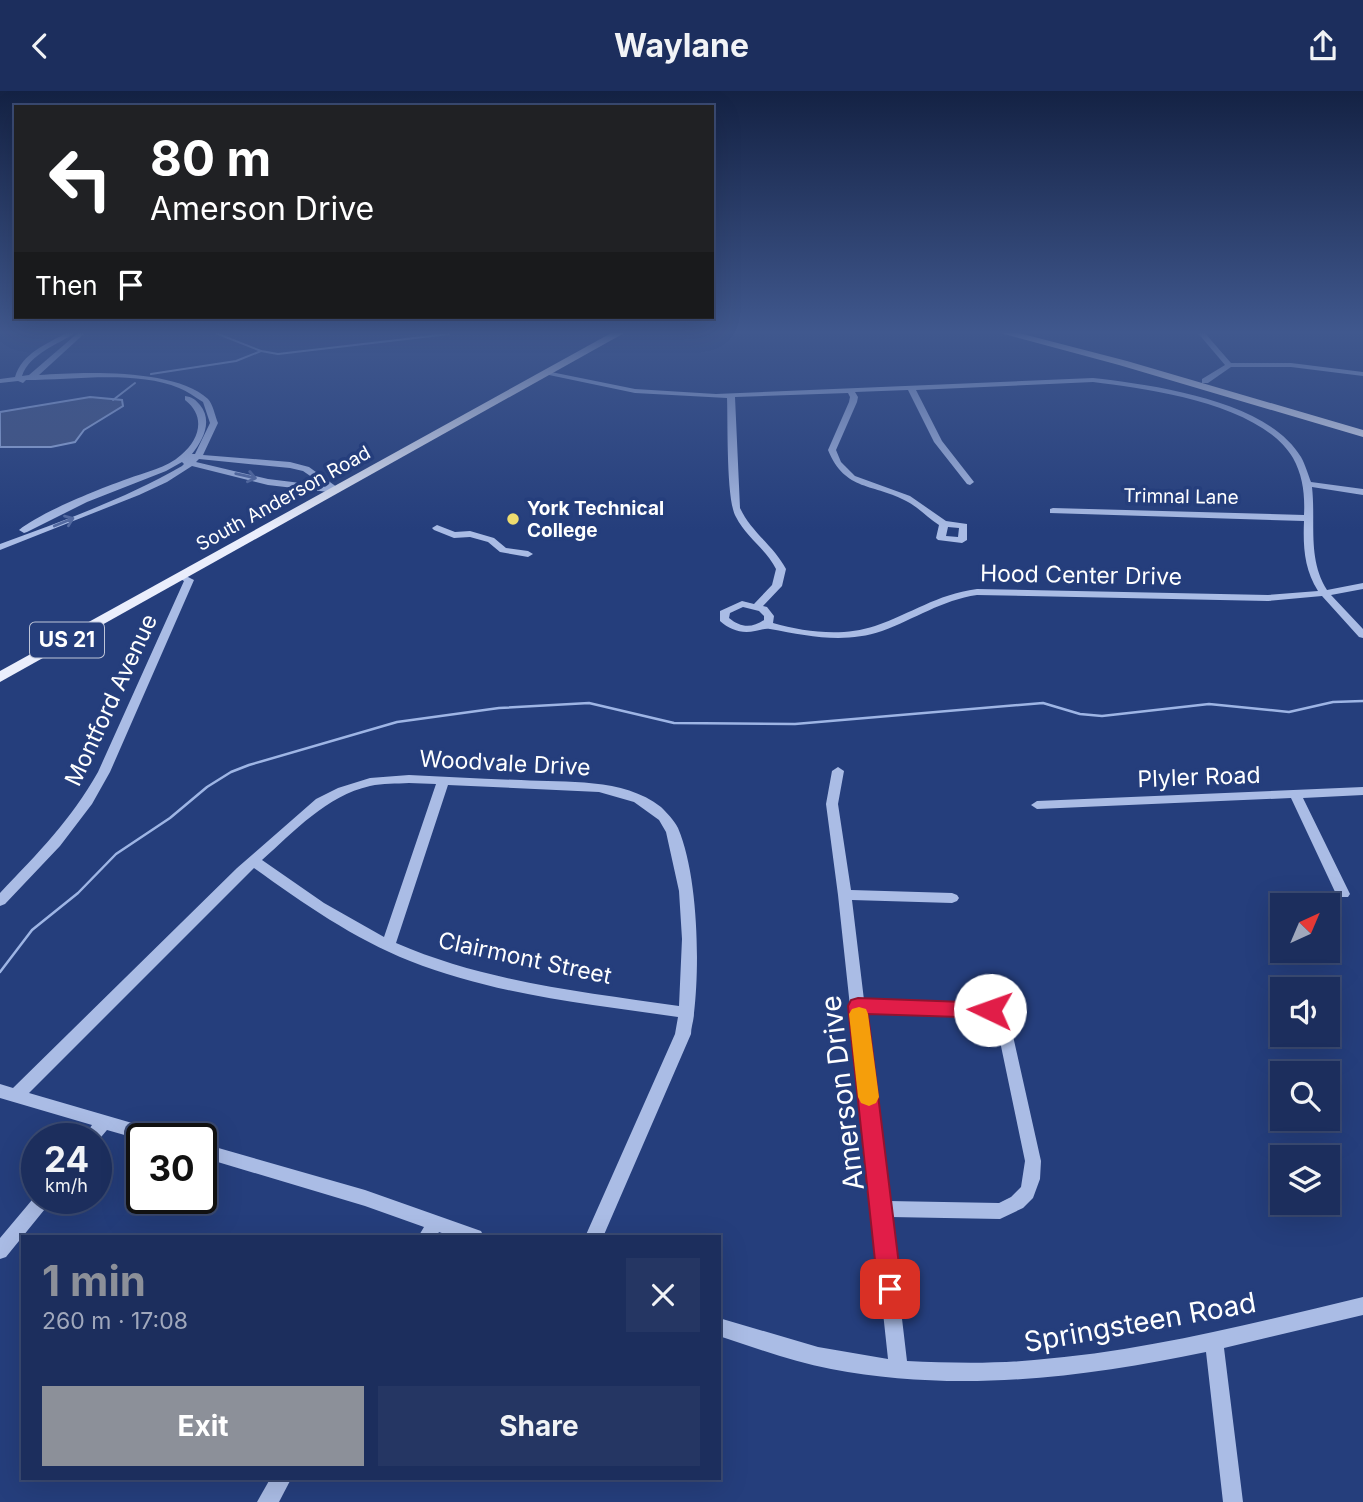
<!DOCTYPE html>
<meta charset="utf-8">
<style>
body{margin:0;font-family:Inter,sans-serif;background:#253663;color:#f1f3f6;height:100vh;display:flex;flex-direction:column;font-size:26px;white-space:nowrap}
*{box-sizing:border-box;margin:0}
p{font-size:23px;color:#a0a8bc}
.icon{flex:none;width:38px;height:38px;fill:none;stroke:currentColor;stroke-width:2;stroke-linecap:round;stroke-linejoin:round}
.map{position:relative;flex:1;overflow:hidden}
.side{position:absolute;left:21px;top:1144px;width:700px;height:245px;display:flex;flex-direction:column;background:#1c2e5d;border-radius:0px;box-shadow:0 7px 28px #0002,0 0 0 2px #3a4a72}
.side>*{flex:none}
.guide{position:absolute;left:14px;top:14px;width:700px;height:214px;border-radius:0px;box-shadow:0 7px 28px #0002,0 0 0 2px #3a4a72;background:#202124;color:#fff;overflow:hidden}
.needle{width:46px;rotate:44deg}
.controls{position:absolute;left:1270px;top:802px;display:grid;gap:14px}
.controls a{display:grid;place-items:center;width:70px;height:70px;border-radius:0px;background:#1c2e5d;box-shadow:0 7px 28px #0002,0 0 0 2px #3a4a72;font-size:35px}
.speed{position:absolute;left:21px;top:1032px;display:flex;gap:14px;font-size:35px;font-weight:700;text-align:center}
.speed>*{display:grid;place-content:center;width:91px;height:91px;border-radius:50%;background:#1c2e5d;box-shadow:0 7px 28px #0002,0 0 0 2px #3a4a72;line-height:1}
.speed small{font-size:18px;font-weight:400}
.speed .limit{border:4px solid #111;border-radius:10px;background:#fff;color:#111}
.pin{position:absolute;display:grid;place-items:center;width:60px;height:60px;color:#fff;margin:-30px;border-radius:14px;box-shadow:0 4px 10px #0006}
.me{position:absolute;width:77px;margin:-38px;rotate:273deg;stroke-linejoin:round;filter:drop-shadow(0 0 5px #0008)}
.turn{display:flex;align-items:center;gap:24px;height:147px;padding:0 21px;font-size:32px}
.turn .icon{width:91px;height:91px;stroke-width:2.5}
.turn b{display:block;font-size:49px;line-height:60px}
.then{display:flex;align-items:center;height:66px;padding:0 21px;background:#0003;gap:14px;font-size:26px}
.round{display:grid;place-items:center;flex:none;width:74px;height:74px;border-radius:0px;background:#253663}
.head{display:flex;align-items:center;justify-content:space-between;height:119px;padding:0 21px}
h1{font-size:42px;font-weight:700;line-height:52px;color:#8c9099}
.action{display:flex;gap:14px;margin-top:auto;padding:14px 21px}
.action a{flex:1;height:80px;border-radius:0px;background:#8c9099;color:#fff;font-size:28px;font-weight:700;line-height:80px;text-align:center}
.action a+a{background:#253663;color:#f1f3f6}
header{display:flex;justify-content:space-between;align-items:center;height:91px;padding:0 21px;background:#1c2e5d;font-size:32px;font-weight:700}
.map>svg:first-child{display:block}
.water{fill:#425482;stroke:#9eb5e5;stroke-width:2}
.lines{fill:none;stroke-linecap:round;stroke-linejoin:round}
.stream-far1{stroke:#9eb5e5;stroke-width:2}
.stream{stroke:#9eb5e5;stroke-width:2.5}
.minor{fill:#aabce5;fill-rule:evenodd}
.major{fill:#eaeefc;fill-rule:evenodd}
.oneway{stroke:#546aa1}
.route{fill:#e11d48;stroke:#92132f;stroke-width:2}
.slow{fill:#f59e0b}
.poi-dot{fill:#eedc6f;stroke:#253e7c;stroke-width:2.5}
.labels{text-anchor:middle;stroke-width:7;stroke-linejoin:round;paint-order:stroke}
.far-street-label{font-size:19px;fill:#fff;stroke:#253e7c}
.far-poi-label{font-size:19px;font-weight:bold;fill:#fff;stroke:#253e7c;text-anchor:start}
.shield{fill:#253e7c;stroke:#bec5d8;stroke-width:2}
.shield-label{font-size:21px;font-weight:bold;fill:#fff}
.street-label{font-size:23px;fill:#fff;stroke:#253e7c}
.near-street-label{font-size:28px;fill:#fff;stroke:#253e7c}
</style>
<header><svg class="icon" aria-label="back" viewBox="0 0 24 24"><path d="M15 5l-7 7 7 7"/></svg>Waylane<svg class="icon" aria-label="share" viewBox="0 0 24 24"><path d="M12 15V3M7 8l5-5 5 5M5 13v7h14v-7"/></svg></header>
<div class="map">
<svg width="1363" height="1411" viewBox="0 0 1363 1411">
<rect width="100%" height="100%" fill="#253e7c"/>
<polygon class="water" points="90,306 122,309 123,315 84,339 75,351 51,356 0,356 0,321"/>
<g class="lines">
<g class="stream-far1">
<polyline points="213,241 261,260 278,263 449,243"/>
<polyline points="449,241 460,241"/>
<polyline points="151,283 236,270 261,260"/>
<polyline points="113,309 135,292"/>
</g>
<polyline class="stream" points="0,881 32,839 78,802 116,763 170,727 207,696 231,681 249,674 397,631 499,617 589,612 674,632 795,633 1043,612 1080,623 1102,625 1209,613 1289,621 1333,611 1363,610"/>
<g class="minor">
<path d="M68,241H76C58,254 30,262 22,285L29,284L79,241H86L39,284C81,281 175,277 208,308C213,313 215,325 218,332L203,364L290,371L309,376L341,399L337,402L268,394L192,375L167,391L139,404L0,459V453C62,430 125,408 182,375L184,373L182,371L166,380L87,411L27,441L24,442L19,439C41,421 99,398 127,388C145,381 167,377 181,364C200,348 206,325 185,309V305C192,306 195,308 200,314C213,330 203,349 192,363H195L210,332L203,311C195,306 187,300 179,297C136,279 72,289 26,289L23,292L18,290L0,292V288L15,286C22,262 47,253 68,241ZM199,368L290,377L303,380L325,395L268,388L196,371Z"/>
<polygon points="1197,241 1204,241 1231,272 1291,272 1363,281 1363,285 1291,276 1231,276 1208,292 1202,292 1202,288 1225,274"/>
<path d="M546,280L635,298L716,303L1093,287C1153,294 1267,309 1301,366C1305,373 1308,383 1311,391L1363,398V404L1312,396C1316,431 1307,467 1327,499L1363,492V498L1331,504L1363,538V547L1359,546L1322,505L1268,510L977,504C942,509 915,528 882,540C844,553 808,545 770,538C765,537 761,539 755,540C742,543 730,539 720,530V520L742,510L754,513L772,494L776,478C766,458 746,446 736,426C726,410 728,331 727,307L635,302L549,284H546ZM1093,291C1150,298 1261,313 1293,367C1303,385 1305,404 1304,424L1053,417L1050,418V422L1304,430C1303,455 1304,478 1318,500L1268,504L977,498C935,504 913,522 875,535C842,546 805,541 773,532L774,525L767,516L763,515L782,495L786,478C774,455 751,441 740,417L735,306L848,302L850,306L849,311L828,359C845,401 874,392 908,411C919,417 928,427 939,434L936,447L938,449L962,452L967,449V433L946,430L910,405L855,385L841,371L836,359L857,311L858,306L855,301L908,299L934,351L967,393L970,394L974,391L942,350L916,299ZM948,436L959,437L958,446L946,445ZM743,516L759,520L764,525V529C752,537 741,537 729,527L730,522Z"/>
<polygon points="437,434 455,441 470,440 494,447 506,457 528,460 533,463 528,466 500,461 488,451 470,446 454,447 434,439 432,437"/>
<path d="M180,482L194,489L110,681L92,713L60,755L5,813L0,815V802C38,762 71,729 98,681L184,490L175,485Z"/>
<path d="M838,676L844,680L838,713L851,799L952,802L957,804L959,807L957,810L952,812L852,809L864,909L976,912C994,914 1003,920 1011,936L1041,1070L1040,1088L1033,1107L1023,1117L1000,1128L890,1126L907,1270C949,1272 992,1273 1034,1269C1146,1260 1254,1232 1363,1206V1224L1224,1257L1243,1411H1223L1206,1261C1082,1287 957,1302 831,1278C793,1271 756,1257 719,1245V1227L818,1256L888,1268L838,804L826,713L832,680ZM865,921L976,924C986,925 991,928 997,936L1025,1070L1021,1096L1011,1106L999,1112L888,1110Z"/>
<path d="M409,684C446,686 484,688 521,689C566,692 623,686 661,716C667,722 674,729 678,737C698,784 700,872 694,922C694,929 691,936 691,943L603,1146H585L675,943L678,926C588,913 496,904 410,870C354,848 303,812 254,777L29,1002L163,1041L169,1043L171,1048L142,1049L107,1039L96,1052V1048H82L92,1034L0,1007V993L13,997L237,777L316,708L338,697L370,687ZM409,692L436,693L384,846L324,812L262,769C295,740 326,705 370,695C383,692 396,693 409,692ZM448,694L599,701L634,711L659,729L666,741L679,800L682,848L679,915C583,901 486,891 396,852Z"/>
<polygon points="1363,696 1363,704 1303,707 1350,803 1348,806 1338,806 1336,803 1291,707 1037,718 1031,714 1037,710"/>
<polygon points="201,1052 365,1099 481,1140 484,1146 453,1146 439,1141 436,1146 418,1146 424,1136 365,1115 201,1066"/>
<polygon points="37,1103 37,1108 51,1108 49,1113 6,1166 0,1168 0,1147"/>
<polygon points="270,1388 291,1388 279,1411 257,1411"/>
</g>
<g class="major">
<polygon points="613,241 626,241 0,591 0,580"/>
<polygon points="997,241 1015,241 1127,270 1363,339 1363,346 1119,274"/>
</g>
</g>
<defs><path id="oneway-shaft" d="M-6 0H5M1.5-3L5.5 0L1.5 3" fill="none" stroke-width="1.6" stroke-linecap="round" stroke-linejoin="round" transform="scale(1.75)"/></defs>
<g class="oneway">
<use href="#oneway-shaft" transform="translate(246 385) rotate(13)"/>
<use href="#oneway-shaft" transform="translate(64 431) rotate(-22)"/>
</g>
<linearGradient id="sky" x2="0" y2="1"><stop stop-color="#142244"/><stop offset="0.55" stop-color="#40588e"/><stop offset="1" stop-color="#40588e" stop-opacity="0"/></linearGradient>
<rect width="1363" height="439" fill="url(#sky)"/>
<polygon class="route" points="858,907 990,912 997,914 1000,919 997,925 990,927 868,923 902,1198 898,1205 890,1209 882,1205 878,1198 848,915 851,909"/>
<polygon class="slow" points="859,916 866,918 868,923 879,1006 876,1012 869,1015 861,1012 858,1006 849,923 852,918"/>
<circle class="poi-dot" cx="513" cy="428" r="7"/>
<g class="labels">
<g class="far-street-label">
<text transform="translate(1181 405) rotate(1)" y="7">Trimnal Lane</text>
<text transform="translate(283 407) rotate(-29)" y="7">South Anderson Road</text>
</g>
<g class="far-poi-label">
<text x="527" y="424">York Technical<tspan x="527" dy="22">College</tspan></text>
</g>
<rect class="shield" x="30" y="531.5" width="74" height="35" rx="5"/>
<g class="shield-label">
<text x="67" y="556">US 21</text>
</g>
<g class="street-label">
<text transform="translate(1081 484) rotate(1)" y="8">Hood Center Drive</text>
<text transform="translate(111 609) rotate(-65)" y="8">Montford Avenue</text>
<text transform="translate(505 672) rotate(3)" y="8">Woodvale Drive</text>
<text transform="translate(1199 686) rotate(-2)" y="8">Plyler Road</text>
<text transform="translate(525 867) rotate(12)" y="8">Clairmont Street</text>
</g>
<g class="near-street-label">
<text transform="translate(842 1002) rotate(-97)" y="10">Amerson Drive</text>
<text transform="translate(1140 1231) rotate(-10)" y="10">Springsteen Road</text>
</g>
</g>
</svg>
<div class="controls">
<a><svg class="needle" viewBox="-14 -14 28 28"><path d="M0-13l5 13h-10z" fill="#e53935"/><path d="M0 13l5-13h-10z" fill="#a0a8bc"/></svg></a>
<a><svg class="icon" aria-label="sound" viewBox="0 0 24 24"><path d="M4 9h4l5-4v14l-5-4H4zM17 9q2 3 0 6"/></svg></a>
<a><svg class="icon" aria-label="search" viewBox="0 0 24 24"><circle cx="10" cy="10" r="6"/><path d="M15 15l6 6"/></svg></a>
<a><svg class="icon" aria-label="layers" viewBox="0 0 24 24"><path d="M12 4l9 5-9 5-9-5zM3 14l9 5 9-5"/></svg></a>
</div>
<div class="speed"><div>24<small>km/h</small></div><div class="limit">30</div></div>
<div class="pin" style="left:890px;top:1198px;background:#d93025"><svg class="icon" aria-label="arrive" viewBox="0 0 24 24"><path d="M6 21V4h12l-3 4 3 4H6"/></svg></div>
<svg class="me" style="left:990px;top:919px" viewBox="-20 -20 40 40"><circle r="19" fill="#fff"/><path d="M0-13L10 11 0 6-10 11z" fill="#e11d48"/></svg>
<div class="guide">
<div class="turn"><svg class="icon" aria-label="left" viewBox="0 0 24 24"><path d="M17 20v-9H6M10 6l-5 5 5 5"/></svg><div><b>80 m</b>Amerson Drive</div></div>
<div class="then">Then<svg class="icon" aria-label="arrive" viewBox="0 0 24 24"><path d="M6 21V4h12l-3 4 3 4H6"/></svg></div>
</div>
<section class="side">
<div class="head"><div><h1>1 min</h1><p>260 m · 17:08</p></div><a class="round"><svg class="icon" aria-label="close" viewBox="0 0 24 24"><path d="M6 6l12 12M18 6L6 18"/></svg></a></div>
<div class="action"><a>Exit</a><a>Share</a></div>
</section>
</div>
